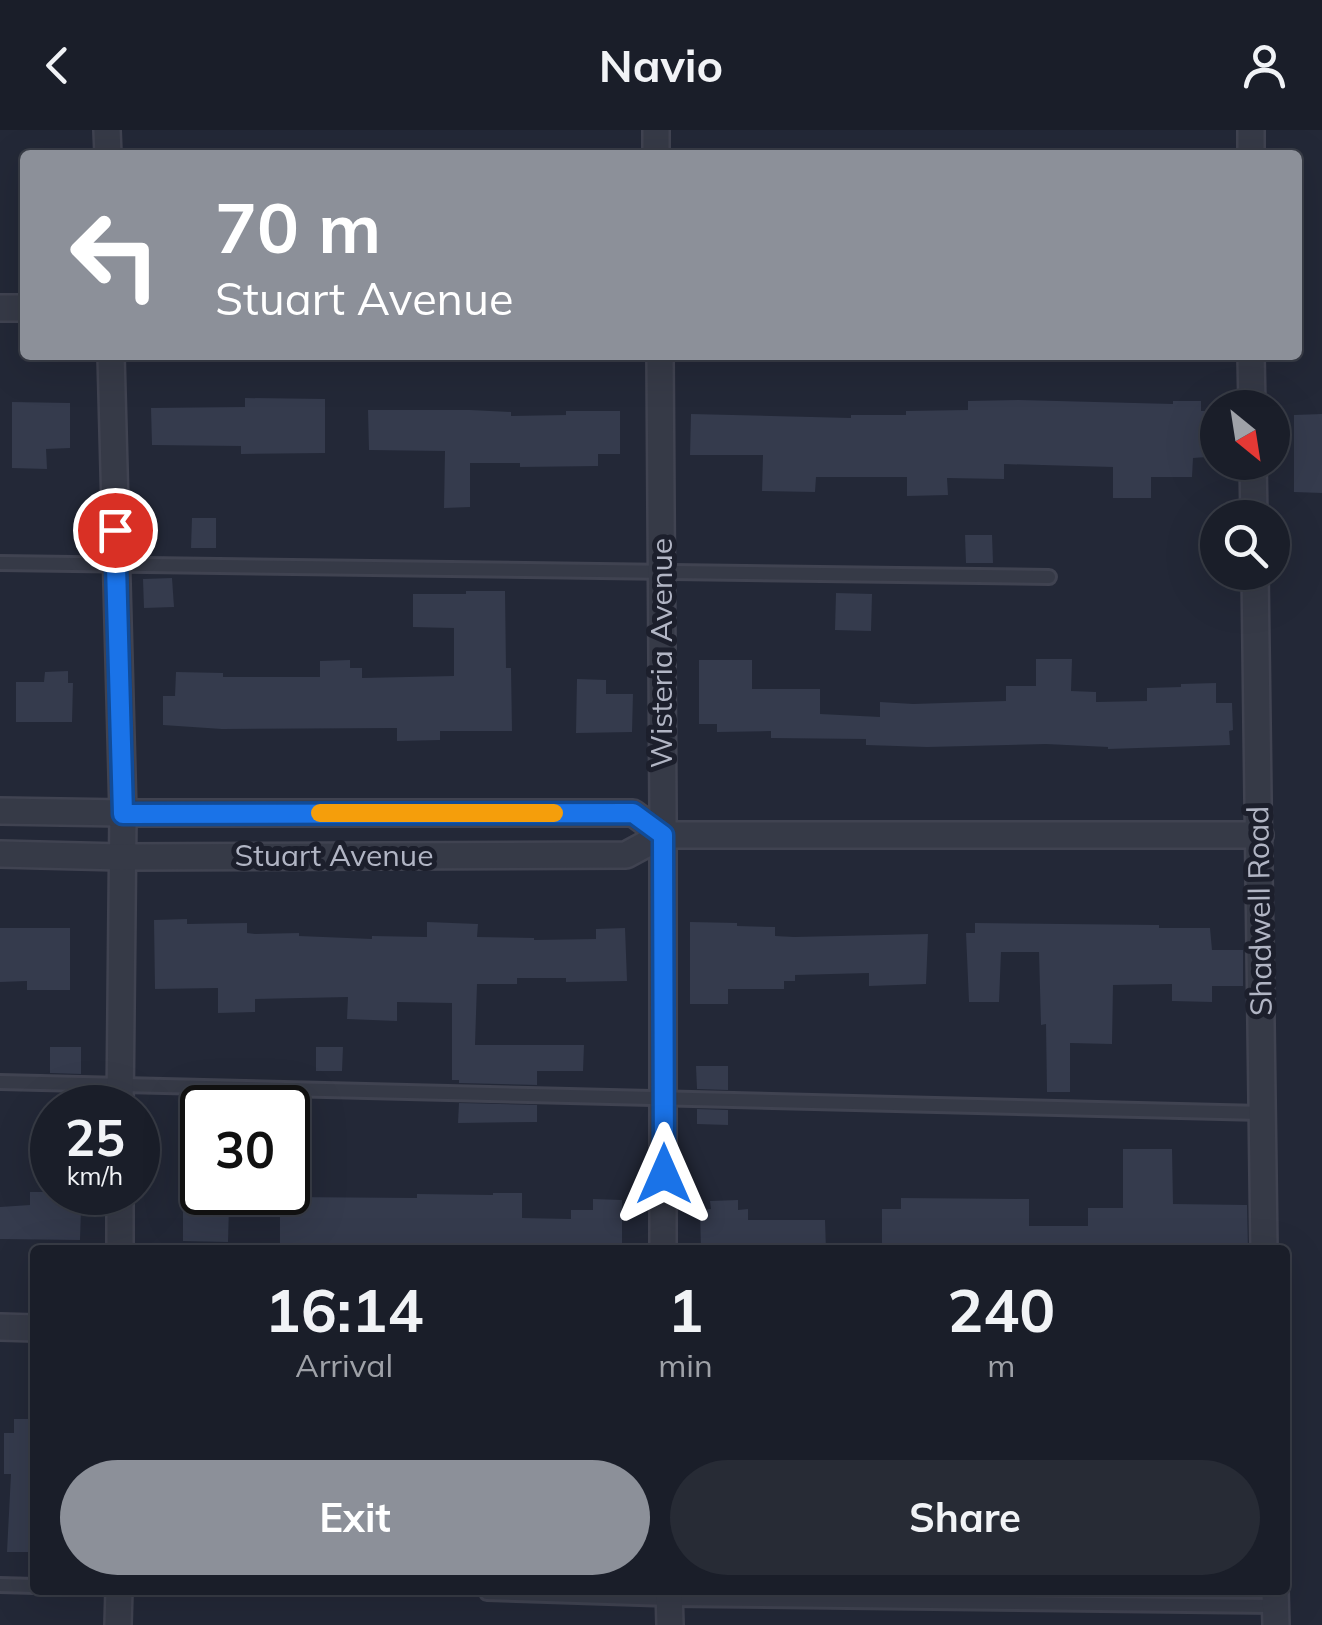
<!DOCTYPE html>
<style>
body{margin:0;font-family:Mulish,sans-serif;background:#272b35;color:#f1f3f6;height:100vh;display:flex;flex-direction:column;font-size:38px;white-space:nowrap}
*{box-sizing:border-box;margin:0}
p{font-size:32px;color:#9fa2a8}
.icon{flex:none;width:55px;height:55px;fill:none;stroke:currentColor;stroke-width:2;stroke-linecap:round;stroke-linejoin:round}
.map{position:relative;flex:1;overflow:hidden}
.panel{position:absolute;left:30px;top:1115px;width:1260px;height:350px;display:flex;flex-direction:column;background:#1a1e29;border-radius:10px;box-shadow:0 10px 40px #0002,0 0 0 2px #383c46}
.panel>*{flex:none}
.top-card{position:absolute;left:20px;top:20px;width:1282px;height:210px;border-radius:10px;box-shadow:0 10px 40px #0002,0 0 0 2px #383c46;background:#8c9099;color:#fff;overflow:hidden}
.needle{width:65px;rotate:150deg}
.fabs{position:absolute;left:1200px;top:260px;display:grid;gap:20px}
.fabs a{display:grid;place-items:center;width:90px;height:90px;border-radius:50%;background:#1a1e29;box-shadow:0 10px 40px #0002,0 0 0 2px #383c46;font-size:50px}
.speed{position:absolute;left:30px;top:955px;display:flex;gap:20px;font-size:50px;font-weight:700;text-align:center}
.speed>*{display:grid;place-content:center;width:130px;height:130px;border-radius:50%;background:#1a1e29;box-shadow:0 10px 40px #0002,0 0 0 2px #383c46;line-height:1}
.speed small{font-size:25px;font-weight:400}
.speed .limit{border:5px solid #111;border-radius:15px;background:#fff;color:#111}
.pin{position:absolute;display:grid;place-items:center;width:85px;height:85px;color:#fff;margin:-42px;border:5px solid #fff;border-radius:50%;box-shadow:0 2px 10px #0007}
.me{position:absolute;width:110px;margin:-55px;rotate:0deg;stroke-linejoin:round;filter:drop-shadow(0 0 8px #0008)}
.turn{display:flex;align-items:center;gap:35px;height:210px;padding:0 30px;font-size:45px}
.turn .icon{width:130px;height:130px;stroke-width:2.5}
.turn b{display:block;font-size:70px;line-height:85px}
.eta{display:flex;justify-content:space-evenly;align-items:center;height:170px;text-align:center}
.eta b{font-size:60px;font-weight:700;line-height:70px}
.cta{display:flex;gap:20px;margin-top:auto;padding:20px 30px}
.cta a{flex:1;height:115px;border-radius:60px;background:#8c9099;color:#fff;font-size:40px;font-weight:700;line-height:115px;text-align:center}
.cta a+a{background:#272b35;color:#f1f3f6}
header{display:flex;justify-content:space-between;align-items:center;height:130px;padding:0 30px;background:#1a1e29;font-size:45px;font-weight:700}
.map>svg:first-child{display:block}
.building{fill:#353b4d}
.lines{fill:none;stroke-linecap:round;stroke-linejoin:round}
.service-casing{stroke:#404351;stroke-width:18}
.minor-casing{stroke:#404351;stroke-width:30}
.service{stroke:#363a47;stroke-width:12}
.minor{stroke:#363a47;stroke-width:25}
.route-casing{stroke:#114b97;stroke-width:25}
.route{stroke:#1a73e8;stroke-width:18}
.slow{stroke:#f59e0b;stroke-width:18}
.labels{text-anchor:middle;stroke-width:10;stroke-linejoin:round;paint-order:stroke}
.street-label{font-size:30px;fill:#b1b5c4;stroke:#1c1f2c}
</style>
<header><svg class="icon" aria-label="back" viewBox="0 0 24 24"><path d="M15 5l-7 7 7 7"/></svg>Navio<svg class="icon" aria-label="person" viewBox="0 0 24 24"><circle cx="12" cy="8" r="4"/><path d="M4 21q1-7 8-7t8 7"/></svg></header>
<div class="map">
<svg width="1322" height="1495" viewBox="0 0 1322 1495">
<rect width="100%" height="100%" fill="#232837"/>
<g class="building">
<polygon points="245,268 325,269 325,323 241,324 241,316 152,315 151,278 245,277"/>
<polygon points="1019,270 1173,274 1173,271 1201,271 1201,281 1207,281 1207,327 1193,328 1192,347 1151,347 1151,368 1113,368 1113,337 1004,334 1004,349 947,348 948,365 907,366 907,347 816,347 815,362 762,361 763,325 690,325 691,284 851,288 851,285 906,285 906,281 968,280 968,271"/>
<polygon points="12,272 70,273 70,318 46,319 47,339 12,338"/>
<polygon points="368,280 470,280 511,282 511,286 566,285 566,281 620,281 620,324 598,324 598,336 520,337 520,333 470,333 470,377 444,378 445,321 369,320"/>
<polygon points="1322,284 1322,363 1294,362 1294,285"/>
<polygon points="192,388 216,388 216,418 191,418"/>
<polygon points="965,405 992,405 993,433 966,433"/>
<polygon points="172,448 174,477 144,478 143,449"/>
<polygon points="466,461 505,461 506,538 511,538 512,601 440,601 440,610 397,611 397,598 222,599 163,595 163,566 175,566 176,542 223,543 223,547 320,547 320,531 350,530 350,538 362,538 362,548 454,546 454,498 413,497 413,464 466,464"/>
<polygon points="836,463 872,464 871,501 835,500"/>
<polygon points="1036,529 1072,529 1071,561 1096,562 1096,572 1147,571 1147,558 1181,557 1181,554 1216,553 1216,573 1232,573 1233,600 1229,601 1230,615 1108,619 1108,617 1046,614 927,617 866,615 866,609 771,608 771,601 717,602 717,594 699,594 699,530 752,530 752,559 820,559 820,584 880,587 880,572 913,574 1006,571 1006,556 1036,556"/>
<polygon points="68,541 68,553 73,553 72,592 16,592 16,552 44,552 45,542"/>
<polygon points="577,549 606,550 606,564 633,564 632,602 576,603"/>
<polygon points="187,789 187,794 247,793 247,803 255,804 299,803 299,806 372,809 372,806 427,807 427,792 478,794 477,807 534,808 534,810 596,809 596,799 625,798 627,851 566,852 566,848 517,848 517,854 477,854 475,915 584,915 583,941 537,941 537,955 459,953 459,950 452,950 452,873 397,872 397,891 347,889 348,867 255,869 255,882 218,883 218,858 155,859 154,790"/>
<polygon points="690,792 737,793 737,796 775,797 775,806 794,807 928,804 926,854 869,856 869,843 795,845 795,851 784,851 784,859 728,859 728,874 690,874"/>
<polygon points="975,793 1159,795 1159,798 1210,798 1212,820 1243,820 1243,856 1212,856 1212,872 1172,871 1172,854 1113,855 1112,914 1070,913 1070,962 1047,962 1046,894 1041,895 1039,822 1001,822 999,872 969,872 966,803 975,803"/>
<polygon points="0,798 70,798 70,860 27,860 27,851 0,852"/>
<polygon points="50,917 81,917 81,944 50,943"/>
<polygon points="316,917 343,917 342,941 316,941"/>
<polygon points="696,936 728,936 728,960 697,959"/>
<polygon points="459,973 537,975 537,992 458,993"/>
<polygon points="697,979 728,980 728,995 697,994"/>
<polygon points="1123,1019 1172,1019 1173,1074 1247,1075 1248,1120 882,1120 882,1079 901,1079 901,1068 1029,1069 1029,1096 1088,1096 1088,1078 1123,1078"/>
<polygon points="30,1062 70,1062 70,1078 81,1079 80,1110 0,1109 0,1077 30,1075"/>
<polygon points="493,1063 522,1063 522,1088 571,1089 571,1080 593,1080 593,1069 622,1070 622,1120 280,1120 280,1074 286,1074 286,1067 417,1068 417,1064 493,1065"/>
<polygon points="738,1070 738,1080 748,1079 748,1090 825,1090 826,1120 701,1120 700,1080 711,1079 710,1071"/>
<polygon points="183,1075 229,1076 228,1112 183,1111"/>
<polygon points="14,1289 35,1289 35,1422 7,1422 11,1344 4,1344 4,1303 14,1303"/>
</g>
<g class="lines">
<g class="service-casing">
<g id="service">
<polyline points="0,433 1049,447"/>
<polyline points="0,952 1262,983"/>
<polyline points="0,1455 35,1456"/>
<polyline points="487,1463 670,1469 1276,1476"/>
</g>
</g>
<g class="minor-casing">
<g id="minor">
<polyline points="107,0 108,25"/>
<polyline points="656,0 656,25"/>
<polyline points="1251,25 1251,0"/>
<polyline points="0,178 25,178"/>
<polyline points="111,225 123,683 120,978"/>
<polyline points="660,225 663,682 663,1120"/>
<polyline points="1251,225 1252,278"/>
<polyline points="1253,332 1254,388"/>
<polyline points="1255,442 1264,1120"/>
<polyline points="0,681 123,683 633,683 663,705"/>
<polyline points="0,724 121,727 626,725 663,705 1260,705"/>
<polyline points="120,1062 120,1120"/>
<polyline points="0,1197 35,1198"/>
<polyline points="669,1460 670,1495"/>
<polyline points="1275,1460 1276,1495"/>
<polyline points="118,1495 119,1460"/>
</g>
</g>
<use href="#service" class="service"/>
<use href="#minor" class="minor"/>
</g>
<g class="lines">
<g class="route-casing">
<polyline id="route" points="115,400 123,684 633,683 663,705 664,1044"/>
</g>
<use href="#route" class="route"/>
<polyline class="slow" points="320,683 554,683"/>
</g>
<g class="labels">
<g class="street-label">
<text transform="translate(662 523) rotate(-90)" y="10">Wisteria Avenue</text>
<text x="334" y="736">Stuart Avenue</text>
<text transform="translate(1260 781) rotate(-91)" y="10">Shadwell Road</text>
</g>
</g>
</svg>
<div class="fabs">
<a><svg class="needle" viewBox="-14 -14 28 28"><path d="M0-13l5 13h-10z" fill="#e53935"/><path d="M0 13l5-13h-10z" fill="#9fa2a8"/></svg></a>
<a><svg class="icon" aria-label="search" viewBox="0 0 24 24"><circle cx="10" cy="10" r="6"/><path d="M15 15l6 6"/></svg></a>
</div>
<div class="speed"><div>25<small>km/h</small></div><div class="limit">30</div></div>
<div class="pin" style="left:115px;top:400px;background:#d93025"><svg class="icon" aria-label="arrive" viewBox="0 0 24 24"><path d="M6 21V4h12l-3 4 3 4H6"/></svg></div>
<svg class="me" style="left:664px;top:1044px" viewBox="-20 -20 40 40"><path d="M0-17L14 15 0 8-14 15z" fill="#1a73e8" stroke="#fff" stroke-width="4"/></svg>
<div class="top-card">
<div class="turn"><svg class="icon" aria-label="left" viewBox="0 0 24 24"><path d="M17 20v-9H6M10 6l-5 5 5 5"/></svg><div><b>70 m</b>Stuart Avenue</div></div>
</div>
<section class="panel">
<div class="eta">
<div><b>16:14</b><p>Arrival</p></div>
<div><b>1</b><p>min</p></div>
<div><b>240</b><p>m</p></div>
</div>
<div class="cta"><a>Exit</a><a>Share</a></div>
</section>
</div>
